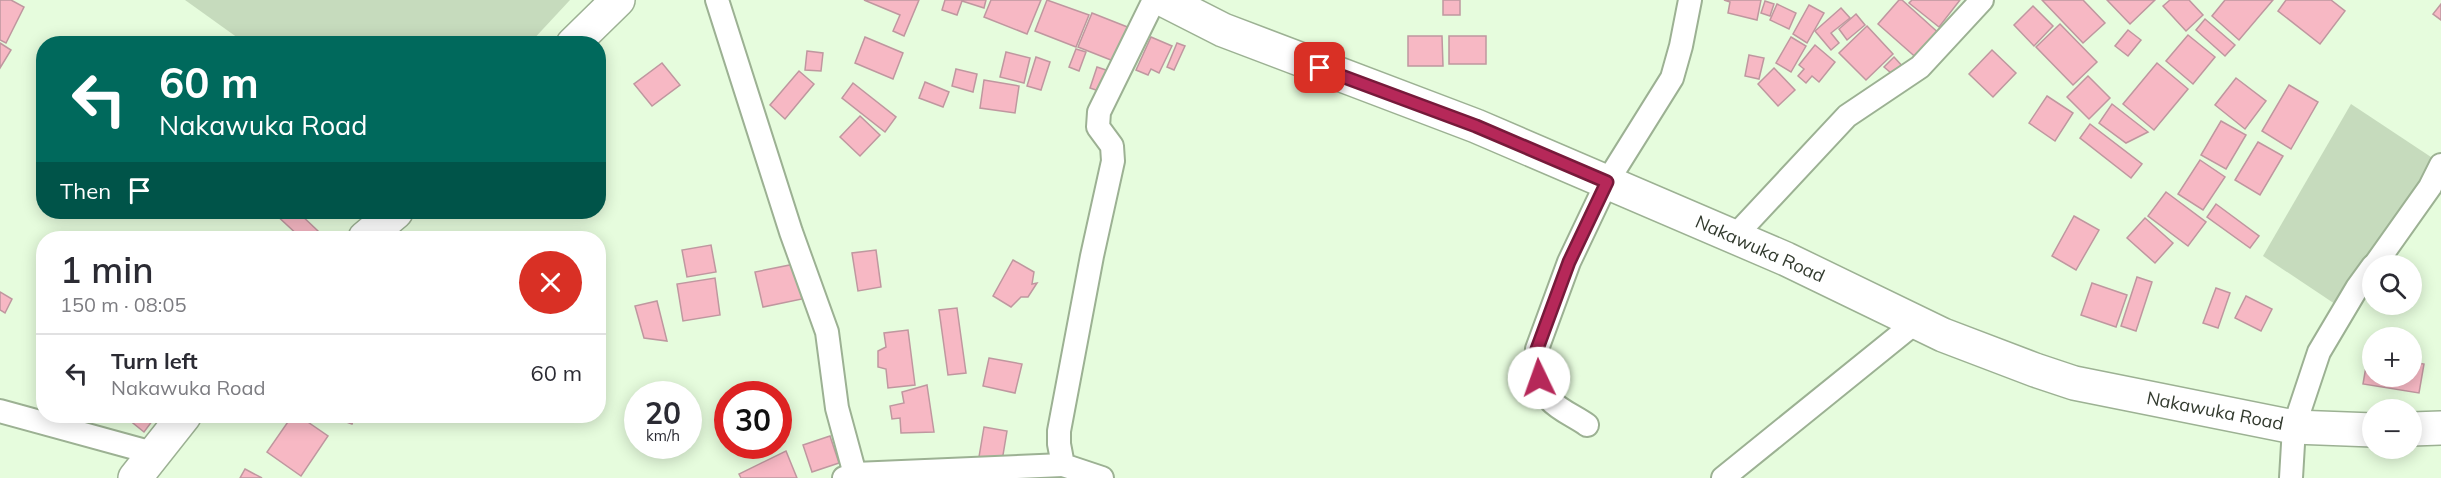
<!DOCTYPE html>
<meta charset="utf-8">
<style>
body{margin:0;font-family:Mulish,sans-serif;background:#f7f7f7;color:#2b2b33;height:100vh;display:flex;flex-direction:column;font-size:22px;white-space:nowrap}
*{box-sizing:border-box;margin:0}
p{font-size:20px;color:#7c7c81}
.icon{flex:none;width:33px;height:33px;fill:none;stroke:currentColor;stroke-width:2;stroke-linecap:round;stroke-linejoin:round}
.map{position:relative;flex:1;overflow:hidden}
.sheet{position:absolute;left:36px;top:231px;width:570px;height:192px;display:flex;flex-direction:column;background:#fff;border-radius:24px;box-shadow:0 3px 15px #0003}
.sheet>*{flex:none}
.guide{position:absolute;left:36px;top:36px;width:570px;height:183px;border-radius:24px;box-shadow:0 3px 15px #0003;background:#00695c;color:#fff;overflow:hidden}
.controls{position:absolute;left:2362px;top:255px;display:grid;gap:12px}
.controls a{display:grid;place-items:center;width:60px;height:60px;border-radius:50%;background:#fff;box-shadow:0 3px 15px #0003;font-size:30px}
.speed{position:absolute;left:624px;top:381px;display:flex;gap:12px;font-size:30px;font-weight:700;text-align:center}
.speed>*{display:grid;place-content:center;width:78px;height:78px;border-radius:50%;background:#fff;box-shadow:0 3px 15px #0003;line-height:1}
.speed small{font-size:15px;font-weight:400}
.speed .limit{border:9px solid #d22;background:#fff;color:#111}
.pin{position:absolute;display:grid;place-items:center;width:51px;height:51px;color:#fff;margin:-26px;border-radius:12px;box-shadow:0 3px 9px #0006}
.me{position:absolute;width:66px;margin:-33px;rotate:357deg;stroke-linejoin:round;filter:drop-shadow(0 0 4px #0008)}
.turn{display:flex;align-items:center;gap:21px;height:126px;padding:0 24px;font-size:27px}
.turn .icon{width:78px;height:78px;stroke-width:2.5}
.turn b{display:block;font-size:42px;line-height:51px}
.then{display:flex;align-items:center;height:57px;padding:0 24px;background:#0003;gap:12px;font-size:22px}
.round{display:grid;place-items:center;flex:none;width:63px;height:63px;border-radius:32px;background:#f7f7f7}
.overview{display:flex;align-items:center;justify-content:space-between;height:102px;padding:0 24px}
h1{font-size:36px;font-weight:600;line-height:45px}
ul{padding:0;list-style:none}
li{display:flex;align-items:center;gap:18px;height:78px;padding:0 24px;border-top:2px solid #e1e1e2}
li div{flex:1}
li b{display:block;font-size:22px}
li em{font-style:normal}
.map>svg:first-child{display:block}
.green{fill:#c6dbbd}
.building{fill:#f7b8c4;stroke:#bf979f;stroke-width:1.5}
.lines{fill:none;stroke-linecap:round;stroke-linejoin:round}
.street-casing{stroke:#9cb193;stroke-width:26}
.secondary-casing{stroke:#9cb193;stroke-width:36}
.street{stroke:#fff;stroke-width:22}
.secondary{stroke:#fff;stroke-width:33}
.route-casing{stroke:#761a3a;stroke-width:15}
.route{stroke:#b62859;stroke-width:10}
.labels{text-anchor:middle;stroke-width:6;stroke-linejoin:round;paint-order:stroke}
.street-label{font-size:18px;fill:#323a2e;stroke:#fff}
</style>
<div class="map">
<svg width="2441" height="478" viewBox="0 0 2441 478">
<rect width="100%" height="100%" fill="#e6fcdd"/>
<g class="green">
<polygon points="185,0 570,0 530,43 245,43"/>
<polygon points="2351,104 2437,161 2338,306 2263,256"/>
</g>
<g class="building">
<polygon points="0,0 11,0 24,7 6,43 0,40"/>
<polygon points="864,0 919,0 904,36 893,31 900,15"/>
<polygon points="945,0 986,0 984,8 962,1 957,15 942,10"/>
<polygon points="991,0 1041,0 1027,34 984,17"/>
<polygon points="1047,0 1089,15 1076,47 1035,31"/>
<rect x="1443" y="0" width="17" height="15"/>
<polygon points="1724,0 1761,0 1757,20 1728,13 1730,2"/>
<polygon points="1899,0 1902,0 1942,36 1920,61 1878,24"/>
<polygon points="1912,0 1960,0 1939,27 1909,3"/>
<polygon points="2042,0 2083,0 2105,23 2083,43"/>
<polygon points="2107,0 2155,0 2130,24"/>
<polygon points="2170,0 2189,0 2203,15 2186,31 2163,6"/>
<polygon points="2225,0 2273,0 2239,40 2212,16"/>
<polygon points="2286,0 2331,0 2345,11 2320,44 2278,11"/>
<polygon points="1765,1 1774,4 1770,16 1761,13"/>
<polygon points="1777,4 1796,13 1789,29 1770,20"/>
<polygon points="2441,4 2441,20 2433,14"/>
<polygon points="1809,5 1824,13 1807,43 1793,34"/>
<polygon points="2033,6 2053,26 2034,46 2014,25"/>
<polygon points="1841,8 1850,18 1831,33 1839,43 1831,50 1815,31"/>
<polygon points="1092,13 1135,30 1121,64 1078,47"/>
<polygon points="1856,14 1865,25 1847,40 1839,29"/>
<polygon points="2205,19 2235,45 2225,56 2196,30"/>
<polygon points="2060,24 2097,62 2073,85 2036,47"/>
<polygon points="1867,26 1893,54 1866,80 1839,53"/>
<polygon points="2128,30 2141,40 2128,56 2115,46"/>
<polygon points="2188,35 2215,57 2193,84 2166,61"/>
<polygon points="1408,36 1442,36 1443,66 1408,66"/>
<rect x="1449" y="36" width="37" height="28"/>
<polygon points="865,37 903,53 893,79 855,63"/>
<polygon points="1151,37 1172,46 1159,73 1151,69 1148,75 1136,70"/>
<polygon points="1791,37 1806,46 1791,72 1776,63"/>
<polygon points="0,43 11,50 0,68"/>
<polygon points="1177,43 1185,46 1174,70 1167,67"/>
<polygon points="1815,45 1835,62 1819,82 1812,76 1806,83 1798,76 1804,69 1799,65"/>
<polygon points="1076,49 1086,52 1079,71 1069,67"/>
<polygon points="1992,50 2016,73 1993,97 1969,74"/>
<polygon points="807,51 823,53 821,71 805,70"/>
<polygon points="1006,52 1030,58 1024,83 1000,77"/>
<polygon points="1749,55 1764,58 1759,79 1745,76"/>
<polygon points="1036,57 1050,62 1041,90 1027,86"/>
<polygon points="1894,57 1904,68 1891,73 1884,67"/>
<polygon points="662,63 680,85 652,106 634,84"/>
<polygon points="2157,63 2188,89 2154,130 2123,104"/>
<polygon points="1097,67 1112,72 1105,93 1090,88"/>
<polygon points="1774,68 1795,90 1778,106 1758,84"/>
<polygon points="956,69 977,74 973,92 952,86"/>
<polygon points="799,71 814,84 785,119 770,105"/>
<polygon points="2088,76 2110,98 2089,119 2067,97"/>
<polygon points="2236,78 2266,101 2245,129 2215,105"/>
<polygon points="984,80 1019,86 1015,113 980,108"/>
<polygon points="925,82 949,92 943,107 919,98"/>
<polygon points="853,83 896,117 885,132 842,98"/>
<polygon points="2289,85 2318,102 2291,149 2262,131"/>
<polygon points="2047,96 2073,113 2055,141 2029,123"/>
<polygon points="2112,104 2148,132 2126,143 2099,123"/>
<polygon points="860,116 880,135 860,156 840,137"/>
<polygon points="2221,121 2246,135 2226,169 2201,155"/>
<polygon points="2090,124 2142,164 2131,178 2080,138"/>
<polygon points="2258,142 2283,156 2260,195 2235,180"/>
<polygon points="2200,160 2225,177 2203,210 2178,194"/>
<polygon points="2166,192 2206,222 2188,246 2148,216"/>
<polygon points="2216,204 2259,236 2250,248 2207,217"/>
<polygon points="273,212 298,212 318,231 311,238 301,238"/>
<polygon points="2074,216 2099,230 2076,270 2052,256"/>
<polygon points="2145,218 2173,243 2155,263 2127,238"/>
<polygon points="711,245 716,272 687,277 682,250"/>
<polygon points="876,250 881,287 858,291 852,253"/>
<polygon points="1013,260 1034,272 1032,284 1037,283 1028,297 1021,297 1011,307 993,296"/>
<polygon points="795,264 802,299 763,307 755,272"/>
<polygon points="2137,277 2152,282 2136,331 2121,326"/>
<polygon points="715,278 720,315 683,321 677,284"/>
<polygon points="2092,283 2127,295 2116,327 2081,315"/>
<polygon points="2216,288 2230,293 2218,328 2203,323"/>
<polygon points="0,292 12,299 5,313 0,310"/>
<polygon points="2246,296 2272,309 2261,331 2235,318"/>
<polygon points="657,301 667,341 644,338 635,306"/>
<polygon points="957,308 966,373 948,375 939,310"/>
<polygon points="908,330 915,385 888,388 886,369 878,367 878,351 886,347 884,333"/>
<polygon points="2368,355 2373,355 2373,376 2412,376 2412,362 2424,364 2419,393 2363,384"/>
<polygon points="989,358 1022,364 1015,393 983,386"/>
<polygon points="927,385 934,432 901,433 900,418 892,419 890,406 904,403 902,392"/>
<polygon points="130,416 156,416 144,432 128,419"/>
<polygon points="292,416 299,416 328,436 301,476 267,452"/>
<polygon points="330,416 355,416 352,424"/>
<polygon points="984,427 1007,431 1002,461 979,457"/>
<polygon points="830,436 839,463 812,472 803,445"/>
<polygon points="786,451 797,478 741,478 739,474"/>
<polygon points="245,469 262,478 240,478"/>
</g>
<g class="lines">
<g class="street-casing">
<g id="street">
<polyline points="717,0 791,232 827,332 837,408 856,478"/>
<polyline points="1734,237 1847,116 1920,67 1982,0"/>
<polyline points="2374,266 2430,187 2441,165"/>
<polyline points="0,411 153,453"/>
<path d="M1587,425C1576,417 1559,410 1550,400C1539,387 1535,365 1537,349L1569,262L1607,182L1672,78L1681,46L1690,0"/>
<polyline points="844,478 855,474 1063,465"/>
<polyline points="1102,478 1063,465 1059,444 1059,431 1092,256 1113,161 1112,146 1098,127 1099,112 1154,0"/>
<polyline points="1723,478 1916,322"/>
<polyline points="2291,478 2294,427 2319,352 2357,288 2373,266"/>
</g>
</g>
<g class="secondary-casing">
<g id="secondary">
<polyline points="1164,0 1223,30 1476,126 1786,259 1943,335 2035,370 2074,383 2294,427 2373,430"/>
<polyline points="573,44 618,0"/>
<polyline points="365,238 396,212"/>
<polyline points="2412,429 2441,428"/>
<polyline points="135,478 184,416"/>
</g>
</g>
<use href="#street" class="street"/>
<use href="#secondary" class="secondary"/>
</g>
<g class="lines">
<g class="route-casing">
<polyline id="route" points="1320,68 1476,126 1607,182 1569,262 1537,349 1536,358 1539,378"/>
</g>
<use href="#route" class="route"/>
</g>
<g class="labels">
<g class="street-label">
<text transform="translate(1760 249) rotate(24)" y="6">Nakawuka Road</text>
<text transform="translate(2215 411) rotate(11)" y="6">Nakawuka Road</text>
</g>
</g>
</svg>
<div class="controls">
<a><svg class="icon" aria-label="search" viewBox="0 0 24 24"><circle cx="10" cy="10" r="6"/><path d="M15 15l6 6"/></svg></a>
<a>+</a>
<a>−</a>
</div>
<div class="speed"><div>20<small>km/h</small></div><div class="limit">30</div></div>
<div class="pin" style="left:1320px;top:68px;background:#d93025"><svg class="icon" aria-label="arrive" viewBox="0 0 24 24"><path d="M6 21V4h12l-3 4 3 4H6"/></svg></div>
<svg class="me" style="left:1539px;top:378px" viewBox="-20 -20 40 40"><circle r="19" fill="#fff"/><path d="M0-13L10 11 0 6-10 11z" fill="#b62859"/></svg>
<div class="guide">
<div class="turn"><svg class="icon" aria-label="left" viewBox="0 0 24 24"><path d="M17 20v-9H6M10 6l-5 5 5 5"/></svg><div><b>60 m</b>Nakawuka Road</div></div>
<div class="then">Then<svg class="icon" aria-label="arrive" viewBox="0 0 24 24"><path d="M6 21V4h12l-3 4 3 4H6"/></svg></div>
</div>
<section class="sheet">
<div class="overview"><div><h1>1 min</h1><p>150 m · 08:05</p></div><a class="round" style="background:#d93025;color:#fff"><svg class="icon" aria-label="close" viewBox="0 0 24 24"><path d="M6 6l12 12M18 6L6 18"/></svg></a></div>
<ul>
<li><svg class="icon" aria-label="left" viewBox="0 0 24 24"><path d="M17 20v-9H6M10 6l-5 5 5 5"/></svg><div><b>Turn left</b><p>Nakawuka Road</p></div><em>60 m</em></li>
</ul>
</section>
</div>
